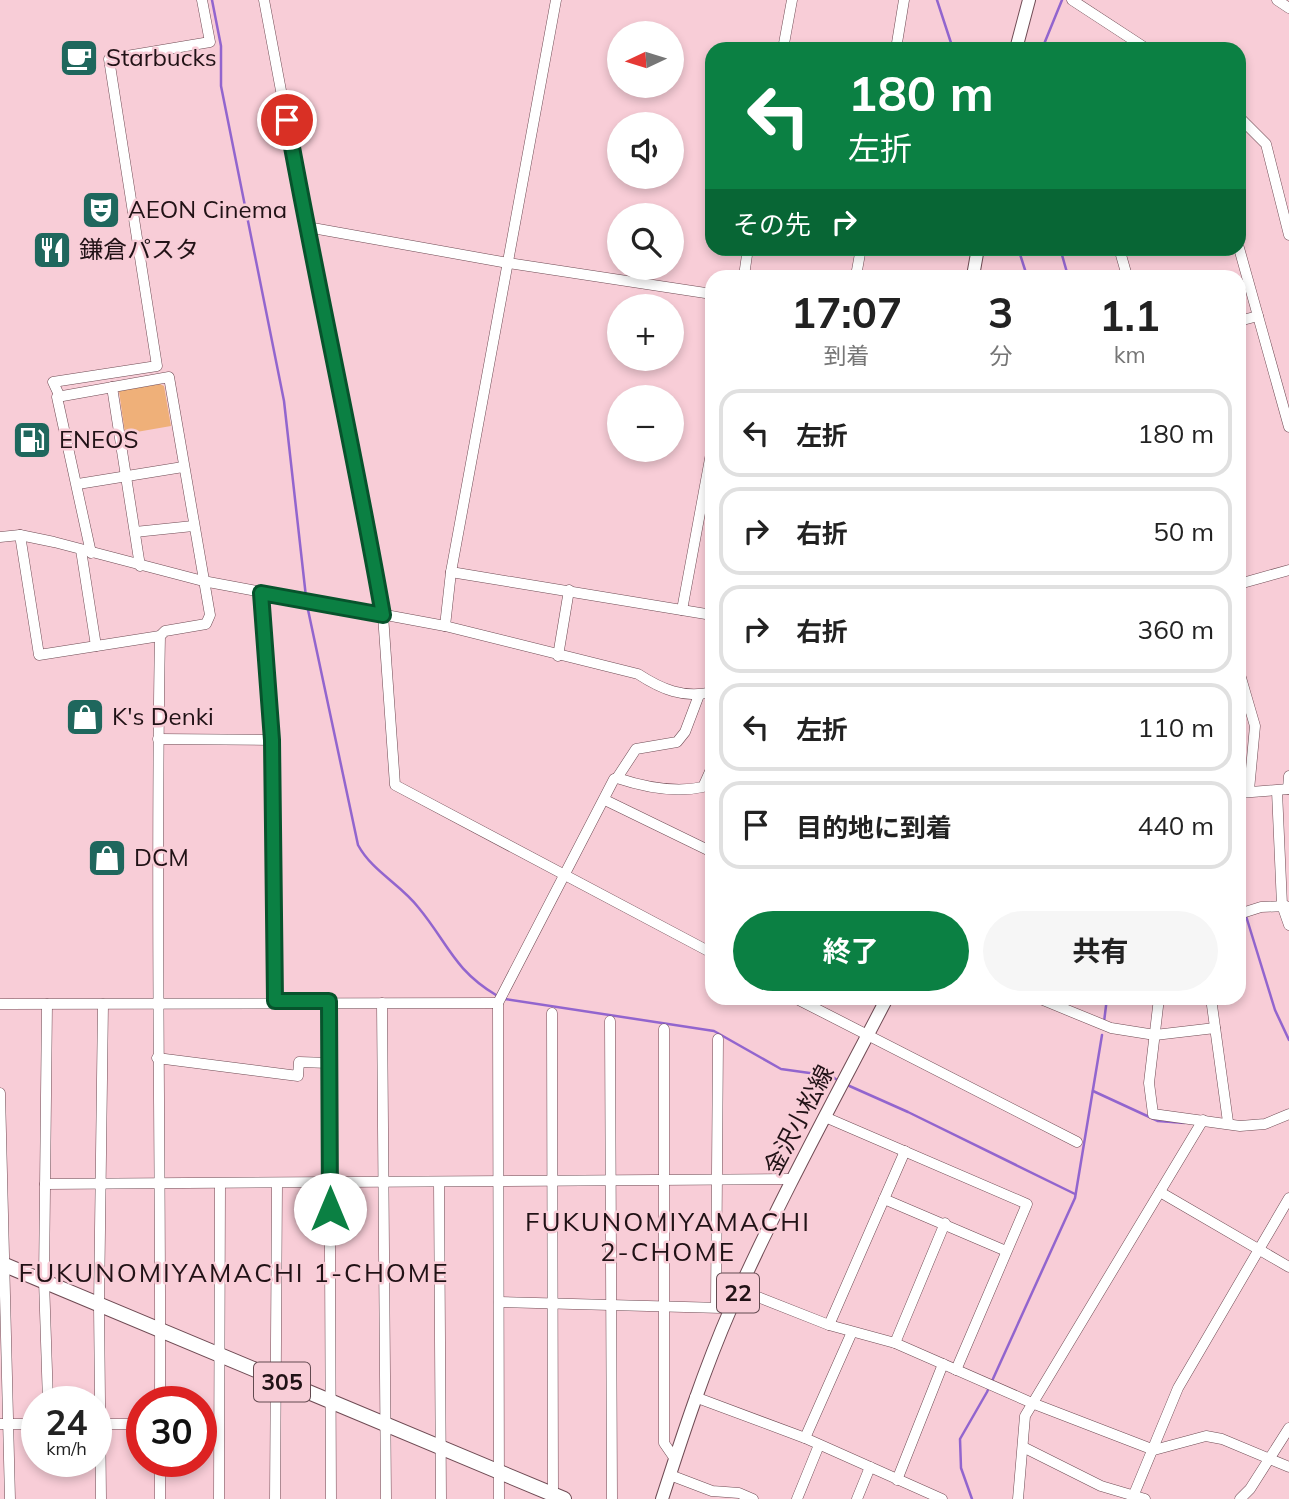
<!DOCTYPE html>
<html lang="ja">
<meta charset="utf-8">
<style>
body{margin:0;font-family:Mulish,"Noto Sans JP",sans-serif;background:#f6f6f6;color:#222;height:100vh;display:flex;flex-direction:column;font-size:26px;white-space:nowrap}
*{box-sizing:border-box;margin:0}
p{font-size:23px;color:#767676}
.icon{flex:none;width:38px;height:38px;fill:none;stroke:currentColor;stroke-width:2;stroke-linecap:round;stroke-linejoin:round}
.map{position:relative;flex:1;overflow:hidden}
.drawer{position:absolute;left:705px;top:270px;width:541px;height:735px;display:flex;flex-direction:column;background:#fff;border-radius:21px;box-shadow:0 4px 10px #0003}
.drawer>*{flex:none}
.top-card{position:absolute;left:705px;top:42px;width:541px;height:214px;border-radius:21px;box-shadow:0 4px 10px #0003;background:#0b8043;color:#fff;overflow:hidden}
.needle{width:46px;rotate:266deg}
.controls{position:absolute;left:607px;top:21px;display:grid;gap:14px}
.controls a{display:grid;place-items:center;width:77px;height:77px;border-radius:50%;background:#fff;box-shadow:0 4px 10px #0003;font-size:35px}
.speed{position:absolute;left:21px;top:1386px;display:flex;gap:14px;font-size:35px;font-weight:700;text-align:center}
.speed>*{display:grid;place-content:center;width:91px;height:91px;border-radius:50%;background:#fff;box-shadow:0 4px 10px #0003;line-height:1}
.speed small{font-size:18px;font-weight:400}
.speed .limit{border:10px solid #d22;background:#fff;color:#111}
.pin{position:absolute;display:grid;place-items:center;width:60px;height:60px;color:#fff;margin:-30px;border:4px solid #fff;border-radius:50%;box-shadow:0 2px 7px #0007}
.me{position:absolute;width:77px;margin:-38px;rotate:0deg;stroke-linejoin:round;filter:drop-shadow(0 0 5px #0008)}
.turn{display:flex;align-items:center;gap:24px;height:147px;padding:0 28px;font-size:32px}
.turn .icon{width:91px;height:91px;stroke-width:2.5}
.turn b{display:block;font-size:49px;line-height:60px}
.then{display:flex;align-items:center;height:66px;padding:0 28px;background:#0003;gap:14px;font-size:26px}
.eta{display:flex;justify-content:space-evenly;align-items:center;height:119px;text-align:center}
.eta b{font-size:42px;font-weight:700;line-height:49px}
.primary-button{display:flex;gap:14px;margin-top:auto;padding:14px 28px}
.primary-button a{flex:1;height:80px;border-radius:42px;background:#0b8043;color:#fff;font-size:28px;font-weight:700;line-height:80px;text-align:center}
.primary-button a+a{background:#f6f6f6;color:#222}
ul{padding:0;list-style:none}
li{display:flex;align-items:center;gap:21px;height:88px;margin:0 14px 10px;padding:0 14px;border:4px solid #e0e0e0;border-radius:21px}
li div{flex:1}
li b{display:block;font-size:26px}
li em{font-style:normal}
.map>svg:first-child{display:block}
.green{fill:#efb079}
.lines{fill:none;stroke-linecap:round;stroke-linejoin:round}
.stream{stroke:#9265ce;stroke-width:2.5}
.minor-casing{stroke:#6f4b54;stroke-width:11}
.major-casing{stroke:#6f4b54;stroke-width:14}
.highway-casing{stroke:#6f4b54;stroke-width:16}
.minor{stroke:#fff;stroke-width:10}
.major{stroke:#fff;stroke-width:12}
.highway{stroke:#fff;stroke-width:14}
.route-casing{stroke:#07532c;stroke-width:18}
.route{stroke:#0b8043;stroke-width:12}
.labels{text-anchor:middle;stroke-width:5;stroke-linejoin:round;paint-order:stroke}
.shield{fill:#f8cdd7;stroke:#624a50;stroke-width:2}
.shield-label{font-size:23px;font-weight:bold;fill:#211216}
.poi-label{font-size:24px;fill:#211216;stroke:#f8cdd7;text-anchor:start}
.street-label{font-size:24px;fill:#211216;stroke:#f8cdd7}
.neighbourhood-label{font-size:26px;letter-spacing:2px;fill:#211216;stroke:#f8cdd7}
</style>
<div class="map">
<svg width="1289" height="1499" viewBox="0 0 1289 1499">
<rect width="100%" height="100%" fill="#f8cdd7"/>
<polygon class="green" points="160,384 164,386 171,426 125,434 119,391"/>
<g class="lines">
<g class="stream">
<polyline points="212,0 221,46 221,86 284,401 306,597"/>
<polyline points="937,0 953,49"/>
<polyline points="1042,49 1062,0"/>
<polyline points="1018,248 1027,276"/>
<polyline points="1060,248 1068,276"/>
<path d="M307,605L358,845C372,871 400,884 418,907C448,943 453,969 496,995"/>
<polyline points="1239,896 1244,910"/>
<polyline points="1246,916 1275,1010 1289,1040"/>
<polyline points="505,999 714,1031 781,1069 831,1076 839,1081"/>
<polyline points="1104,1022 1107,998"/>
<polyline points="845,1084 908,1112 1075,1194"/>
<polyline points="1093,1091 1158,1121 1185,1123"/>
<polyline points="972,1499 961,1468 960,1439 987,1392 1075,1198 1102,1035"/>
</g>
<g class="minor-casing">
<g id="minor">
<polyline points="264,0 325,325 358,470 383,615 395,785 712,953"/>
<polyline points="1072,0 1147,49"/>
<polyline points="1277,0 1289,8"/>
<polyline points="783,49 792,0"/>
<polyline points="896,49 904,0"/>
<polyline points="1239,117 1266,144 1289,235"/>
<polyline points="307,227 508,263 712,294"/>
<polyline points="1119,248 1127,276"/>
<polyline points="1239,248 1289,427"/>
<polyline points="744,276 748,248"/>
<polyline points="856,276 861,248"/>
<polyline points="1239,321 1258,316"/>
<polyline points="112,387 140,566"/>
<polyline points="60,397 53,382 157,366 109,59 210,42 202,0"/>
<polyline points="78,484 183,467"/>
<polyline points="135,532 193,526"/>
<polyline points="20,535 39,655 160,636"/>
<path d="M0,537L20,535L54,542L203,581L445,626L638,674C661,689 684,699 712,692"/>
<polyline points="81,550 96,646"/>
<path d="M91,553L57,397L169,377L210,615L206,624L165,631L160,636C155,892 161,1147 160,1402"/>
<polyline points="451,572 712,615"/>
<polyline points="1239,584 1289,570"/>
<polyline points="261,593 272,740 275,1001"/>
<polyline points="682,610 712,448"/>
<polyline points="445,626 451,572 556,0"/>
<polyline points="558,656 569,590"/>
<polyline points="1239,671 1255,726 1249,790"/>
<polyline points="158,739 272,740"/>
<path d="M617,778C644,787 676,793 703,787L712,767"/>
<polyline points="1288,789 1289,776"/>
<polyline points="1277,791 1282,905 1289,925"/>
<polyline points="1239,793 1289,789"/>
<polyline points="605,800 712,852"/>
<polyline points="1239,914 1261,907 1286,906"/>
<polyline points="795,998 1077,1142"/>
<polyline points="1038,998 1111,1028 1155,1035 1215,1028"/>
<polyline points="1159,998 1149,1083 1153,1114 1240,1126 1265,1124 1289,1114"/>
<polyline points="1211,998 1228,1122"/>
<polyline points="329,1001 331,1499"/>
<polyline points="382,1003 386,1499"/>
<polyline points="0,1004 498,1003"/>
<polyline points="47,1004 44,1280 48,1402"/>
<polyline points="552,1013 553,1498"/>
<polyline points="610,1021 612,1499"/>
<polyline points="664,1029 664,1443 675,1459"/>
<polyline points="157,1058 298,1076 299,1062 329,1063"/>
<polyline points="0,1093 10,1499"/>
<polyline points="825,1117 1027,1204 956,1370"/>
<polyline points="439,1182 441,1499"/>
<polyline points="45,1184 791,1179"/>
<polyline points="1160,1192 1289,1267"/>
<polyline points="884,1199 1006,1251"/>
<polyline points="740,1290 829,1325 895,1343 1032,1403 1154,1450 1206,1436 1222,1439 1289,1467"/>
<polyline points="499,1302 722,1308"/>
<polyline points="716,1306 718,1039"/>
<polyline points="829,1325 905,1151"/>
<polyline points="895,1343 945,1223"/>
<polyline points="695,1397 805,1438 942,1499"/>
<polyline points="0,1424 37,1424"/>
<polyline points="97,1424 142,1424"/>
<polyline points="805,1438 852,1332"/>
<polyline points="1023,1447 1101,1486 1145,1499"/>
<polyline points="160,1461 160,1499"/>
<polyline points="670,1475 712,1491 739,1493 753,1499"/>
<polyline points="897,1480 943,1364"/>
<polyline points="101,1499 99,1305 103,1004"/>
<polyline points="219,1499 220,1184"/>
<polyline points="275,1499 277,1184"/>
<polyline points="499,1499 498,1003 614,779 617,778 636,749 677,742 685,732 699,695"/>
<polyline points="797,1499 819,1445"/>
<polyline points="857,1499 870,1467"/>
<polyline points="1018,1499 1025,1416 1203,1120"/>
<polyline points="1132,1499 1178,1388 1289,1198"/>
<polyline points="1240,1499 1250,1489 1289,1428"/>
</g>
</g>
<g class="major-casing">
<g id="major">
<polyline points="1016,49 1029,0"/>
<polyline points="973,276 978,248"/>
<path d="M662,1499C683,1434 704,1370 731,1308C778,1202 834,1100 887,998"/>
</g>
</g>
<g class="highway-casing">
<polyline id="highway" points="0,1263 564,1499"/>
</g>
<use href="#minor" class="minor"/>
<use href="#major" class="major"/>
<use href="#highway" class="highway"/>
</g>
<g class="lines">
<g class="route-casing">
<path id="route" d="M287,120C317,286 354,449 383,615L261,593L272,740L275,1001H329L330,1209"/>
</g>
<use href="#route" class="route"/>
</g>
<defs>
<g id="cafe-square" transform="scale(2.0125)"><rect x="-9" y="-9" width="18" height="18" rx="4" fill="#1f675d" stroke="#f8cdd7"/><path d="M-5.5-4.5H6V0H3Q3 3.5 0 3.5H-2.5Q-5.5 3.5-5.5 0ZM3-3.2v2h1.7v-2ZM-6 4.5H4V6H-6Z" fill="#fff"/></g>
<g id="theatre-square" transform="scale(2.0125)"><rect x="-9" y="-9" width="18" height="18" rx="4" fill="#1f675d" stroke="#f8cdd7"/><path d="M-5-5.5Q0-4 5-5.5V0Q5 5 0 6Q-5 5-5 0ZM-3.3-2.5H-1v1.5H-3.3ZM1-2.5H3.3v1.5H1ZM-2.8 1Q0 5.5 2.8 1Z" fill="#fff"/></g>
<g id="restaurant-square" transform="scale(2.0125)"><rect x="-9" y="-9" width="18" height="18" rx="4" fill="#1f675d" stroke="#f8cdd7"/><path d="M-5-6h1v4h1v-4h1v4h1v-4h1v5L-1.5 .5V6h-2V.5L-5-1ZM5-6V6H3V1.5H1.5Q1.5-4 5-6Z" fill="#fff"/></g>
<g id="fuel-square" transform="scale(2.0125)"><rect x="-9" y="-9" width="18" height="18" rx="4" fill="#1f675d" stroke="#f8cdd7"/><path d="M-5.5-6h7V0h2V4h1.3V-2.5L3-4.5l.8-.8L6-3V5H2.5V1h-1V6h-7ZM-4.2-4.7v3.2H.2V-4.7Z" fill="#fff"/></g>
<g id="shop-square" transform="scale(2.0125)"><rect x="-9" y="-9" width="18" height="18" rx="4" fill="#1f675d" stroke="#f8cdd7"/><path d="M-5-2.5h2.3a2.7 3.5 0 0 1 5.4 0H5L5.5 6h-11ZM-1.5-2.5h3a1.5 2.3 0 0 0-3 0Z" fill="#fff"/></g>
</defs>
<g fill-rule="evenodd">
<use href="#cafe-square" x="79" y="58"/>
<use href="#theatre-square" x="101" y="210"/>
<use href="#restaurant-square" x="52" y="250"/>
<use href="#fuel-square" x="32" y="440"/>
<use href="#shop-square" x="85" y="717"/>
<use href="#shop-square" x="107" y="858"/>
</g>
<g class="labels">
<g class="shield">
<rect x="717" y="1273.5" width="42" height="39" rx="5"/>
<rect x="254" y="1362.5" width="56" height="39" rx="5"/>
</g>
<g class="shield-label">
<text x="738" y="1301">22</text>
<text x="282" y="1390">305</text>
</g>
<g class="poi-label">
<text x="106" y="66">Starbucks</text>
<text x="128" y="218">AEON Cinema</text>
<text x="79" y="258">鎌倉パスタ</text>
<text x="59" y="448">ENEOS</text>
<text x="112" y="725">K's Denki</text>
<text x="134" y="866">DCM</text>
</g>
<g class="street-label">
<text transform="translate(799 1120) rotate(-62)" y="8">金沢小松線</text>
</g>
<g class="neighbourhood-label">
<text x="668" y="1231">FUKUNOMIYAMACHI<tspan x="668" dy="30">2-CHOME</tspan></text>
<text x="234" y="1282">FUKUNOMIYAMACHI 1-CHOME</text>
</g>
</g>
</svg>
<div class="controls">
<a><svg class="needle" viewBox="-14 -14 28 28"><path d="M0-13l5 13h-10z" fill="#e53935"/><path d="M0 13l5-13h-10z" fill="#767676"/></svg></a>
<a><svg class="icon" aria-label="sound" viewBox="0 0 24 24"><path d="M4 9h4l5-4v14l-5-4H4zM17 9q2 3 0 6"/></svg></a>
<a><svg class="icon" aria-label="search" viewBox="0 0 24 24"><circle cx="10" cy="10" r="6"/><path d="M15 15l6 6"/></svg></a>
<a>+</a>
<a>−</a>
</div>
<div class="speed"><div>24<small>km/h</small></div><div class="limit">30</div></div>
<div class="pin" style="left:287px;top:120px;background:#d93025"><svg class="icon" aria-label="arrive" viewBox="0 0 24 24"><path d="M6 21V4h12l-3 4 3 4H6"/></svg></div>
<svg class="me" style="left:330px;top:1209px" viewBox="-20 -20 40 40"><circle r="19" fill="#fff"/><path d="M0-13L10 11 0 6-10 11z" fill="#0b8043"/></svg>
<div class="top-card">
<div class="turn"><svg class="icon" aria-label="left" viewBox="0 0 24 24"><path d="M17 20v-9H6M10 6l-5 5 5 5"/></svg><div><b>180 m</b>左折</div></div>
<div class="then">その先<svg class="icon" aria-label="right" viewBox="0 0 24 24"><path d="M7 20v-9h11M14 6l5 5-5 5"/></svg></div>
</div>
<section class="drawer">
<div class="eta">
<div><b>17:07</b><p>到着</p></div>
<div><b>3</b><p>分</p></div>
<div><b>1.1</b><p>km</p></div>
</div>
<ul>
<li><svg class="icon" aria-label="left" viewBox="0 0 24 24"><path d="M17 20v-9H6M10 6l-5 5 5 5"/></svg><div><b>左折</b></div><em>180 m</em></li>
<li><svg class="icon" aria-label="right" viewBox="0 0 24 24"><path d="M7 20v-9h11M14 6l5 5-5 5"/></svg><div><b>右折</b></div><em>50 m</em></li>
<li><svg class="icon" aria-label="right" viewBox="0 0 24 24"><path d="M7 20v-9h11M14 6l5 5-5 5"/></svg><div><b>右折</b></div><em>360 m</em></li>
<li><svg class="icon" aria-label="left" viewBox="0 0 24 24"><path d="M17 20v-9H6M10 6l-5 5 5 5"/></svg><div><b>左折</b></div><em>110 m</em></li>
<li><svg class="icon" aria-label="arrive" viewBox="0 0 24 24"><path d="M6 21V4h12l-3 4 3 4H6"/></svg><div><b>目的地に到着</b></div><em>440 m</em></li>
</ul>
<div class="primary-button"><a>終了</a><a>共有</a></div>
</section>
</div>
